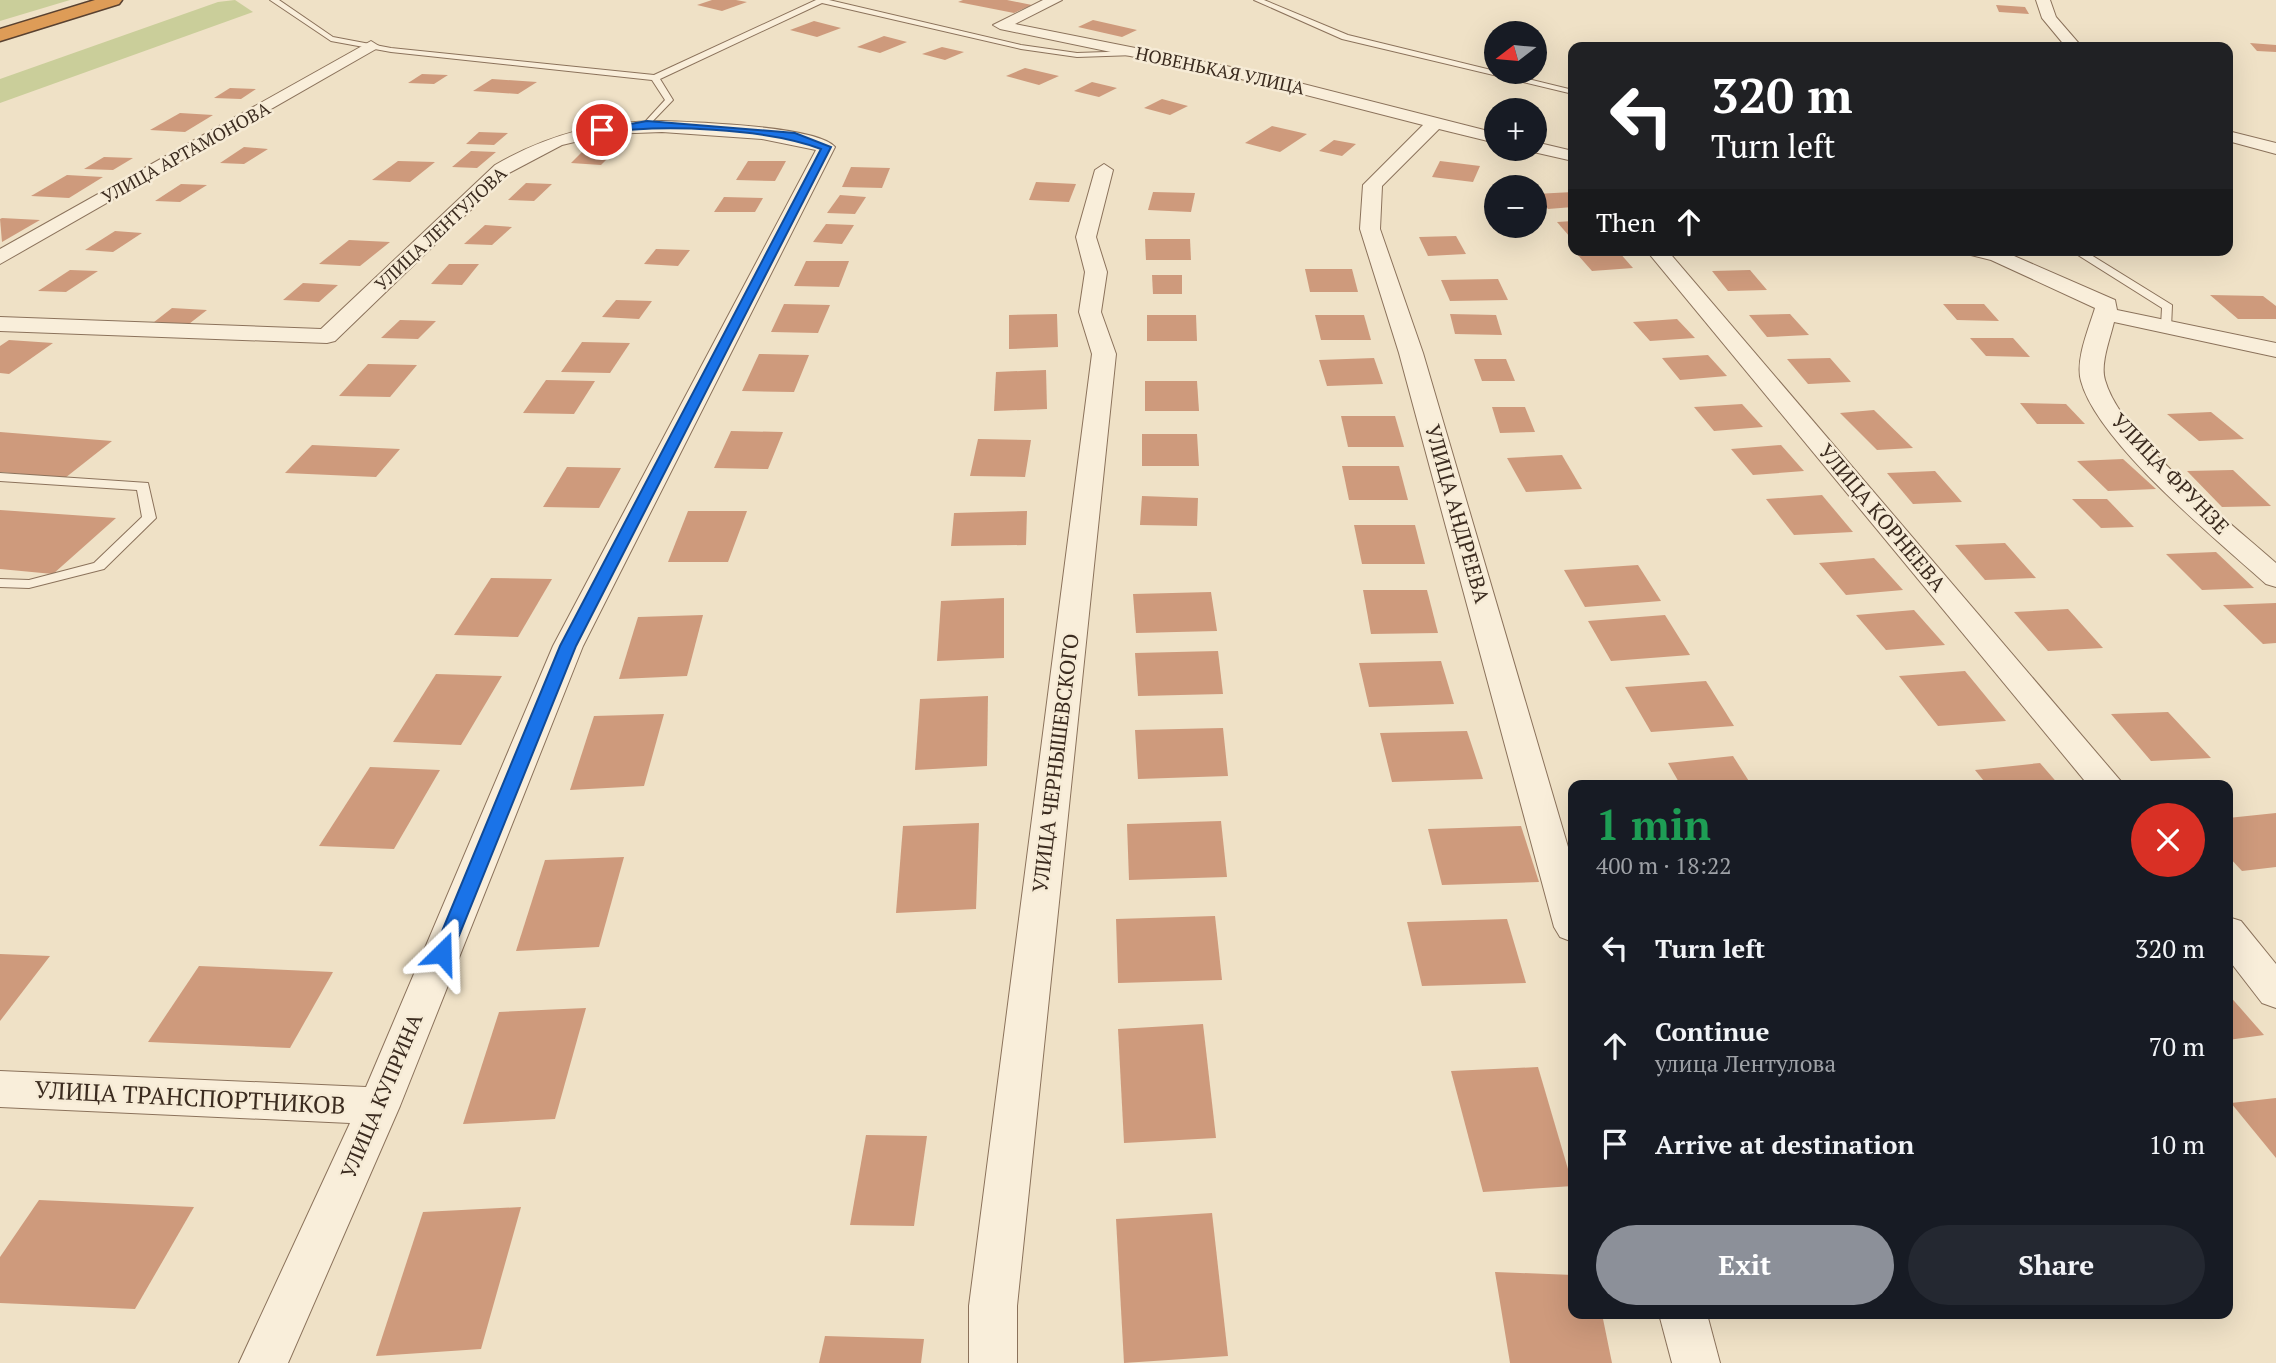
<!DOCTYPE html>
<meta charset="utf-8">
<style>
body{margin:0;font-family:"PT Serif",serif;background:#242831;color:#f1f3f6;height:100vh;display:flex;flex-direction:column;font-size:26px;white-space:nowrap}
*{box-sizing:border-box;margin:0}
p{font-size:23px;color:#9ea1a6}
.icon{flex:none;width:38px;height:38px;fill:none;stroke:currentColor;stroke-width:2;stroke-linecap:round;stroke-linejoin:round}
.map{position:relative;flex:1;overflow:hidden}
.panel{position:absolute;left:1568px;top:780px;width:665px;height:539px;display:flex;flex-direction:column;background:#171b24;border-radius:14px;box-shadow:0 7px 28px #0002}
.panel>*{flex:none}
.guide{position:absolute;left:1568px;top:42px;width:665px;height:214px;border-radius:14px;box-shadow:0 7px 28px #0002;background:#202124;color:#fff;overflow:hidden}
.needle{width:46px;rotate:254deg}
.fabs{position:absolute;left:1484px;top:21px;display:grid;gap:14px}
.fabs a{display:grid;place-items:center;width:63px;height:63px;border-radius:50%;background:#171b24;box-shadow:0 7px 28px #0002;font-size:35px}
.pin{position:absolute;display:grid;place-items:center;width:60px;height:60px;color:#fff;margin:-30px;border:4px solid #fff;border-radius:50%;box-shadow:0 2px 7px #0007}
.me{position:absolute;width:77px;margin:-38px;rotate:22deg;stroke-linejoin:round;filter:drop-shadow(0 0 5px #0008)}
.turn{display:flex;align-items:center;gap:24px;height:147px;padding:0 28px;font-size:32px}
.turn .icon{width:91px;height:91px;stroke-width:2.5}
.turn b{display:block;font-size:49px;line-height:60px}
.then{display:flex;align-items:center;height:66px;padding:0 28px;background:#0003;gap:14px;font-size:26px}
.round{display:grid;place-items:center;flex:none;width:74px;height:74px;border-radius:37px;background:#242831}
.head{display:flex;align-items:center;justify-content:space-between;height:119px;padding:0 28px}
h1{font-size:42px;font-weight:700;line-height:52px;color:#1e9e55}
.cta{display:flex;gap:14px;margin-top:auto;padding:14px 28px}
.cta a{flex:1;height:80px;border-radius:42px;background:#8c9099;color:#fff;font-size:28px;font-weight:700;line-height:80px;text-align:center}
.cta a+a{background:#242831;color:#f1f3f6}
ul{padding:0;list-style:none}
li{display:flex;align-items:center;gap:21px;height:98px;padding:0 28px}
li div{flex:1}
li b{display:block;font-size:26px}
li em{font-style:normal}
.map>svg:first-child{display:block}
.green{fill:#cace9a}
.building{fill:#ce9a7c}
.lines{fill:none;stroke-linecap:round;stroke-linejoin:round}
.lane-casing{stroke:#8b725b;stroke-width:2}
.street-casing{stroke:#8b725b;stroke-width:2}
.highway-casing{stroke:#594130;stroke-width:3}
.lane{fill:#f9eeda;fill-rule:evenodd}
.street{fill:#f9eeda;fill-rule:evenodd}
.highway{fill:#de9c57;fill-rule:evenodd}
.route{fill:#1a73e8;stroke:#114b97;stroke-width:2}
.labels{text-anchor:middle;stroke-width:5;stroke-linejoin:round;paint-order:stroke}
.far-street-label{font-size:18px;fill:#3b2b1f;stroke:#f6ebd6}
.street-label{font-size:21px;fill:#3b2b1f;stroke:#f6ebd6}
.near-street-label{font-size:24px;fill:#3b2b1f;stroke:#f6ebd6}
</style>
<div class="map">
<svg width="2276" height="1363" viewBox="0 0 2276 1363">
<rect width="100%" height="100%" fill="#efe1c6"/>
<g class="green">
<polygon points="0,0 70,0 0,21"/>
<polygon points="235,0 253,12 0,103 0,79 218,2"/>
</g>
<g class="building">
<polygon points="712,0 736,0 747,2 722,11 697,5"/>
<polygon points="963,0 1007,0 1032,5 1014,13 958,2"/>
<polygon points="1996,5 2025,7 2029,14 1999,12"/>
<polygon points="1093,20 1137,30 1122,37 1078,27"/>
<polygon points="814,21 841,28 817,37 790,30"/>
<polygon points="884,36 907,42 880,53 857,47"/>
<polygon points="2250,43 2276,45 2276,52 2257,51"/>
<polygon points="942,47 964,52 945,60 922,54"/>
<polygon points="1025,68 1059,76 1039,85 1006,76"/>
<polygon points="422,74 448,75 434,84 408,83"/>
<polygon points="492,79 537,82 518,94 473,91"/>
<polygon points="1092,82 1117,88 1099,97 1074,91"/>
<polygon points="230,88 256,89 241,99 214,98"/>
<polygon points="1162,99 1188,106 1170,115 1144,108"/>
<polygon points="180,113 213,115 185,132 150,130"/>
<polygon points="1272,126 1307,134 1280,152 1245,143"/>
<polygon points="479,132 508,133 494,145 466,144"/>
<polygon points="1334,140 1356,144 1342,156 1319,151"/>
<polygon points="244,147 268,149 244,164 220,163"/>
<polygon points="471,151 496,152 477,168 452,167"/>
<polygon points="583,151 613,153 601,165 571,163"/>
<polygon points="104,157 133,158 113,170 84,169"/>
<polygon points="398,161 435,162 410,182 372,180"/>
<polygon points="748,161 786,161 775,181 736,180"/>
<polygon points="1440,161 1480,166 1473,182 1432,177"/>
<polygon points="851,167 890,168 882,188 842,187"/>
<polygon points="67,175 103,177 69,198 31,196"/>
<polygon points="1036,182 1076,184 1069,202 1029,200"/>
<polygon points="526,183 552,184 534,201 508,200"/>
<polygon points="181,184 207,185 180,202 155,201"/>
<polygon points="1153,192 1195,193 1191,212 1148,210"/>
<polygon points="1573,192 1573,207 1548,209 1535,194"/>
<polygon points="840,195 866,197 855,214 827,213"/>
<polygon points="724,197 763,198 755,212 714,212"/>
<polygon points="0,219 2,218 40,220 2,242"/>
<polygon points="1573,221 1573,237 1570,237 1557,222"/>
<polygon points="826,224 854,225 842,244 813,242"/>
<polygon points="485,225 512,227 492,245 464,244"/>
<polygon points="115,231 142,233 113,252 85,250"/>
<polygon points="1456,236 1466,254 1428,256 1419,237"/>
<polygon points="1145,239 1190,239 1191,260 1146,260"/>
<polygon points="349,240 390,242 360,266 319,264"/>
<polygon points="656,249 690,250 678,266 644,264"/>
<polygon points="1618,251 1633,268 1592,271 1577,254"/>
<polygon points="806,261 849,261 839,287 794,286"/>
<polygon points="449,264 479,264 462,285 431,284"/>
<polygon points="1305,269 1352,269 1358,292 1310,292"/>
<polygon points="70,270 98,271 66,292 38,291"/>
<polygon points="1750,270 1767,290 1728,291 1712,271"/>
<polygon points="1152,275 1182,275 1182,294 1153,294"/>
<polygon points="1498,279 1508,300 1450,301 1441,280"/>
<polygon points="303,283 338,285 319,302 283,300"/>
<polygon points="2210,295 2263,296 2276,306 2276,319 2238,319"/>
<polygon points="616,300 652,301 639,319 602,317"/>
<polygon points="784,304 830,305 818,333 771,332"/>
<polygon points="1943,304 1984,304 1999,321 1957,320"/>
<polygon points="172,308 207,310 185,327 149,326"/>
<polygon points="1057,314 1058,347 1009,349 1009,315"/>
<polygon points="1450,314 1496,315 1502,335 1455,334"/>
<polygon points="1790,314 1809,335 1767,337 1749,315"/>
<polygon points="1147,315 1196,315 1197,341 1147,341"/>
<polygon points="1315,315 1364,315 1371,340 1321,340"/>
<polygon points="1677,319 1695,338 1650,341 1633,322"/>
<polygon points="400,320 436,321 418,339 381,338"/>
<polygon points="1970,338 2013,338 2030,357 1986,356"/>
<polygon points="9,340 53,343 9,374 0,373 0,346"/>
<polygon points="582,342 630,343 610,373 561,372"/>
<polygon points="759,354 809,355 794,392 742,391"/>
<polygon points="1708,355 1727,376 1680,380 1662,358"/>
<polygon points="1374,358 1383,384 1327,386 1319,360"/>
<polygon points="1830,358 1851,382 1808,384 1787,359"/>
<polygon points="1474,359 1506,359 1515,381 1482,381"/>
<polygon points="368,364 417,365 390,397 339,396"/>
<polygon points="1046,370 1047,409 994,411 996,372"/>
<polygon points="546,380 595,381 574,414 523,413"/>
<polygon points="1145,381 1197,381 1199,411 1145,411"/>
<polygon points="2020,403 2066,404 2085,424 2037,424"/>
<polygon points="1742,404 1763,427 1714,431 1694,407"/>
<polygon points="1492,407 1525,407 1535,432 1500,433"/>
<polygon points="1874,410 1913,448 1877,450 1840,413"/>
<polygon points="2211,412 2244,439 2199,441 2167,414"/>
<polygon points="1341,416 1395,416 1404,447 1348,447"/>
<polygon points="731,431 783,432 768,469 714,468"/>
<polygon points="0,432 112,441 65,478 0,472"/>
<polygon points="1142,434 1197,434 1199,466 1142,466"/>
<polygon points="978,439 1031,440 1025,477 970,476"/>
<polygon points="312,445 400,449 376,477 285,473"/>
<polygon points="1781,445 1804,471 1753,475 1731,449"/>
<polygon points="1562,455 1582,489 1526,492 1507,458"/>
<polygon points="2123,459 2156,489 2108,491 2077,461"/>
<polygon points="1342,466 1399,466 1408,500 1349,500"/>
<polygon points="567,467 621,468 599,508 543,507"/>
<polygon points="2233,470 2271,506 2222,507 2187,471"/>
<polygon points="1935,471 1962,502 1913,504 1887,473"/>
<polygon points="1822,495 1853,532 1794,535 1766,499"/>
<polygon points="1142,496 1198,498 1197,526 1140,525"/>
<polygon points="2072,499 2107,499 2134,527 2101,528"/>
<polygon points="0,510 116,518 53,574 0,569"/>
<polygon points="688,511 747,511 728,562 668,562"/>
<polygon points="1027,511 1026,545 951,546 954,513"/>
<polygon points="1354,525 1415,525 1425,564 1362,564"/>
<polygon points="2005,543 2036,578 1985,580 1955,545"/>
<polygon points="2216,552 2254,588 2202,590 2166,554"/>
<polygon points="1874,558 1903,590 1846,595 1819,563"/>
<polygon points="1638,565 1661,601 1585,607 1564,570"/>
<polygon points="491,578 552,579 518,637 454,635"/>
<polygon points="1363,590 1427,590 1438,633 1371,634"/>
<polygon points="1211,592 1217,631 1136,633 1133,594"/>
<polygon points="1004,598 1004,658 937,661 941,601"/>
<polygon points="2276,603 2276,643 2263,644 2223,605"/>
<polygon points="2068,609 2103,648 2048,651 2014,612"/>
<polygon points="1914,610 1945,645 1886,650 1856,615"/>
<polygon points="703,615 687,676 619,679 638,617"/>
<polygon points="1665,615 1690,655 1611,661 1588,621"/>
<polygon points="1218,651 1223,694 1138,696 1135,653"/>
<polygon points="1441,661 1454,704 1369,707 1359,663"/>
<polygon points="1965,671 2006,721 1938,726 1899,676"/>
<polygon points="436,674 502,676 461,745 393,742"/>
<polygon points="1706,681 1734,726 1651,732 1625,687"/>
<polygon points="988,696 987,766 915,770 920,699"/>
<polygon points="2168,712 2211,758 2151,761 2111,714"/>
<polygon points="664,714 644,786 570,790 594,716"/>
<polygon points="1223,728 1228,776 1138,779 1135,730"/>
<polygon points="1467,731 1483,779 1392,782 1380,733"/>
<polygon points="1733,756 1752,786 1681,786 1668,763"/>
<polygon points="2040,763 2060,786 1988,786 1975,770"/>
<polygon points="370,767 440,770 394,849 319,846"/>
<polygon points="2276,813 2276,867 2242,871 2228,856 2228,818"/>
<polygon points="1221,821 1227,877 1129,880 1127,824"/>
<polygon points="979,823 976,909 896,913 903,826"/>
<polygon points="1521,826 1539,882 1442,885 1428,829"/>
<polygon points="624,857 599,947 516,951 545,860"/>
<polygon points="1215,916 1222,980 1118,983 1116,919"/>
<polygon points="1507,919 1526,983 1422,986 1407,922"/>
<polygon points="0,954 50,956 0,1021"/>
<polygon points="199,966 333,972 290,1048 148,1042"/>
<polygon points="2228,994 2264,1035 2228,1040"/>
<polygon points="586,1008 555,1119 463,1124 499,1012"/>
<polygon points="1203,1024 1216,1138 1124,1143 1118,1029"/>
<polygon points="1538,1067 1573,1186 1483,1192 1451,1071"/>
<polygon points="2276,1098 2276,1158 2231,1103"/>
<polygon points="866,1135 927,1136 914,1226 850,1225"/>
<polygon points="39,1200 194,1207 135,1309 0,1303 0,1257"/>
<polygon points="521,1207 481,1349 376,1356 423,1212"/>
<polygon points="1212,1213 1228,1356 1124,1363 1116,1219"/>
<polygon points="1495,1272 1573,1275 1573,1314 1602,1314 1612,1363 1510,1363"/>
<polygon points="825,1336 924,1339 921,1363 819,1363"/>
</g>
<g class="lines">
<g class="lane-casing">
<g id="lane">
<polygon points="270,0 279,0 333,37 391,48 654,75 816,0 829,0 1021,45 1077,53 1135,51 1139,53 1135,55 1077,57 1021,49 822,3 660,79 673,100 647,127 643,124 665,100 652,80 391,52 331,41"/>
<polygon points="1254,0 1264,0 1348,35 1573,90 1573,94 1342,39"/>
<polygon points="2070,250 2083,250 2172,305 2171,328 2161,326 2162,308"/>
<polygon points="0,473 148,483 156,518 104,569 29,588 0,587 0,579 29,580 94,563 142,517 137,490 0,481"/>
</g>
</g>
<g class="street-casing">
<g id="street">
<polygon points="1043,0 1062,0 1015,24 1256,72 1496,133 1496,143 1439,129 1382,186 1380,229 1423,353 1573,864 1573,942 1560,937 1554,927 1399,353 1360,229 1363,185 1423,125 1255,82 1000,29 993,25"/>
<polygon points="2036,0 2050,0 2056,17 2082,47 2066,47 2042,18"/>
<polygon points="371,41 379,46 376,49 0,264 0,249"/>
<path d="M662,121C693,122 818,126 835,147L583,646L400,1106L288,1363H239L350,1123L0,1107V1071L366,1087L553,646L816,150L762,139L662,132L608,134L562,145L509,173L335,341L327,343L0,331V317L321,329L495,165C549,134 600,121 662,121Z"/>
<polygon points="2228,131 2276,143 2276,154 2228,141"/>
<polygon points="1535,142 1573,151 1573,161 1529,151 1527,149 1535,149"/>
<polygon points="1104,164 1113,170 1096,237 1107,272 1101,312 1116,354 1017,1306 1017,1363 969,1363 969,1306 1092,354 1079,312 1085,272 1076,237 1095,170"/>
<polygon points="1646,250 1667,250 2125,786 2089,786"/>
<path d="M1964,250L2005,252L2115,300L2117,310L2276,343V357L2114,322C2110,339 2100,364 2105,380C2121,438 2230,522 2276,563V587L2266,584C2217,540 2097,442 2081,381C2075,360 2089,328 2095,308L1991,260L1967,254Z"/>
<polygon points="2228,917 2241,921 2276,964 2276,1008 2262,1003 2228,959"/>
<polygon points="1659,1314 1707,1314 1720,1363 1672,1363"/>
</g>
</g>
<g class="highway-casing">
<polygon id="highway" points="95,0 122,0 119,4 0,41 0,29"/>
</g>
<use href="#lane" class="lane"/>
<use href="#street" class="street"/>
<use href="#highway" class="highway"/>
</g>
<path class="route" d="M647,121L795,133L831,147L576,646L452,953L449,958H435L433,953L560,646L821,149C765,128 662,124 602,133L597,130Z"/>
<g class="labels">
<g class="far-street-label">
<text transform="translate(1220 71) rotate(12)" y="6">НОВЕНЬКАЯ УЛИЦА</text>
<text transform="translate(186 153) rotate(-29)" y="6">УЛИЦА АРТАМОНОВА</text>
<text transform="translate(441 229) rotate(-43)" y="6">УЛИЦА ЛЕНТУЛОВА</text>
</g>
<g class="street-label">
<text transform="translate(2170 474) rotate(46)" y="7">УЛИЦА ФРУНЗЕ</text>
<text transform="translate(1457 514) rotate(74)" y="7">УЛИЦА АНДРЕЕВА</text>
<text transform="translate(1882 518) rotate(50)" y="7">УЛИЦА КОРНЕЕВА</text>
<text transform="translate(1056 763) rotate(-83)" y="7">УЛИЦА ЧЕРНЫШЕВСКОГО</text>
<text transform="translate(382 1096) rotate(-67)" y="7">УЛИЦА КУПРИНА</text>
</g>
<g class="near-street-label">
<text transform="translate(190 1098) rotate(3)" y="8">УЛИЦА ТРАНСПОРТНИКОВ</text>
</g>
</g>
</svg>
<div class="fabs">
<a><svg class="needle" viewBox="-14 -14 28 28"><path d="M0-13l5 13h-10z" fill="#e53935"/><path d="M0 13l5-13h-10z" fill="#9ea1a6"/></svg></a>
<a>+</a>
<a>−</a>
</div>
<div class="pin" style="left:602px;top:130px;background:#d93025"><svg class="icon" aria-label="arrive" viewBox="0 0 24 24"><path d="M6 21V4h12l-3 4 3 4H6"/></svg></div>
<svg class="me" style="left:442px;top:953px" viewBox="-20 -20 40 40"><path d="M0-17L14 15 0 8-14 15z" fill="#1a73e8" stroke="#fff" stroke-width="4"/></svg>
<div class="guide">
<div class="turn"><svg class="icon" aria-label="left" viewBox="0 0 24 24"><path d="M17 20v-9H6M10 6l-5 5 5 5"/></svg><div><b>320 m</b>Turn left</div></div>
<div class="then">Then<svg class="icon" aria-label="ahead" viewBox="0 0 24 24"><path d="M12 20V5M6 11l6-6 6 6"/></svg></div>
</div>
<section class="panel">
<div class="head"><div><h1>1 min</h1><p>400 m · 18:22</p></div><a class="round" style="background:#d93025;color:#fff"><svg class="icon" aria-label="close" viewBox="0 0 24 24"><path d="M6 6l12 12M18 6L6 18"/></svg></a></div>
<ul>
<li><svg class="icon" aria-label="left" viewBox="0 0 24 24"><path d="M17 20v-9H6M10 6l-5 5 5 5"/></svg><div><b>Turn left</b></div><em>320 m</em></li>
<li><svg class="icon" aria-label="ahead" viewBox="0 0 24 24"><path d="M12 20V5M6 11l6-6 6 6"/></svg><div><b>Continue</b><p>улица Лентулова</p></div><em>70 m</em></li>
<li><svg class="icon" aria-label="arrive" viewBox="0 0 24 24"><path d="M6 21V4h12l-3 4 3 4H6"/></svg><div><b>Arrive at destination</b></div><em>10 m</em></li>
</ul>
<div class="cta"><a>Exit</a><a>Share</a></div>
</section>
</div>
